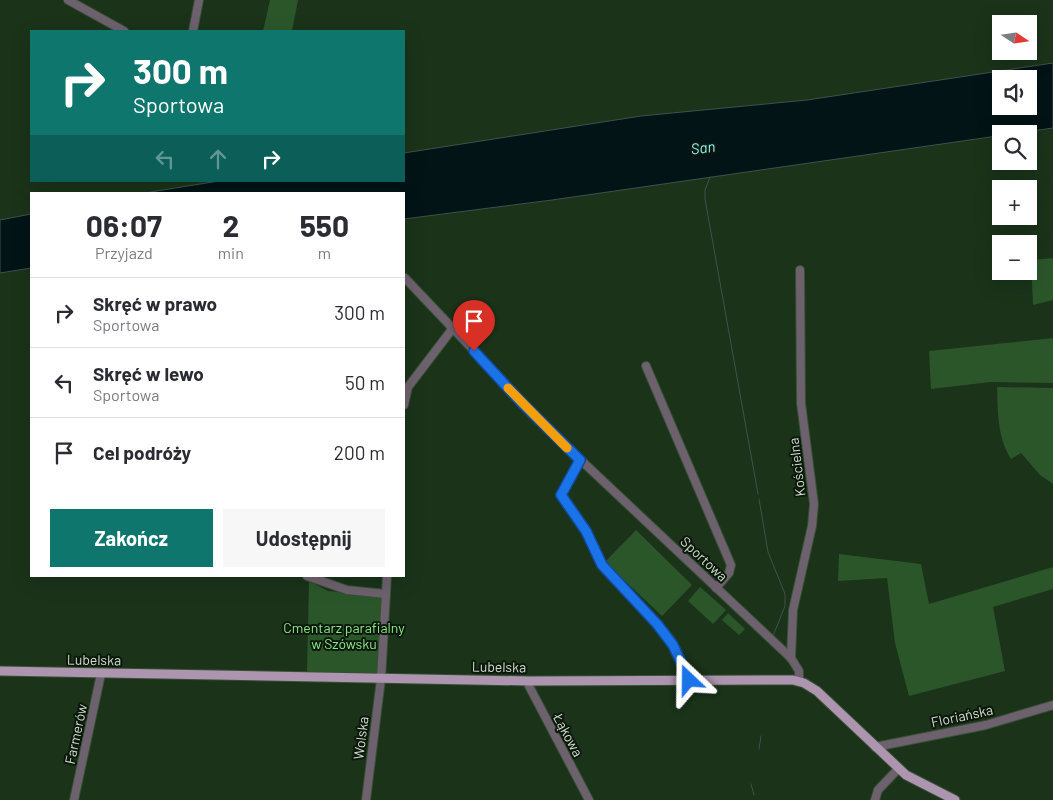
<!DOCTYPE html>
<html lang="pl">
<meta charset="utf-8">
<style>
body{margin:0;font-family:Barlow,sans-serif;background:#f7f7f7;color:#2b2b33;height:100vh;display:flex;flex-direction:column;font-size:19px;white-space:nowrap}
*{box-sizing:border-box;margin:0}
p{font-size:16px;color:#7c7c81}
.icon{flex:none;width:28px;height:28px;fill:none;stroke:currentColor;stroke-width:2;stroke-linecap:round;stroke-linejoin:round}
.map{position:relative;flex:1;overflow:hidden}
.drawer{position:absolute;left:30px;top:192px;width:375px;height:385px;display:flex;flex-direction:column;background:#fff;border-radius:0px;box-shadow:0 5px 20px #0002}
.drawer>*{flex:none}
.banner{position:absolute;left:30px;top:30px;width:375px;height:152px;border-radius:0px;box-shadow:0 5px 20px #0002;background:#0f766e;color:#fff;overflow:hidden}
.needle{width:32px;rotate:103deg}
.buttons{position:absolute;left:992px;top:15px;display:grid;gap:10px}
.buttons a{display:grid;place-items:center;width:45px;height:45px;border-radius:0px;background:#fff;box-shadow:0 5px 20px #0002;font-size:25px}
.pin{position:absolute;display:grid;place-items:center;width:42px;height:42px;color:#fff;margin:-51px -21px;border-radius:50% 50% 50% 0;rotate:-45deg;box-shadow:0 0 5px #0007}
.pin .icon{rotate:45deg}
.me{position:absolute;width:55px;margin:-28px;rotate:337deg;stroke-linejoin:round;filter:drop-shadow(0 0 4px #0008)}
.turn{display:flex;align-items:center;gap:18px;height:105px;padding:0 20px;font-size:22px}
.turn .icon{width:65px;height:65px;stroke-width:2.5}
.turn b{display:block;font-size:35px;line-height:42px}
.lanes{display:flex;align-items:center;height:48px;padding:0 20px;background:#0003;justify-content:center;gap:25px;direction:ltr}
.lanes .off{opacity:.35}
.eta{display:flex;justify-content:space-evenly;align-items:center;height:85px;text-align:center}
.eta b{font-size:30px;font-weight:700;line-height:35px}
.action{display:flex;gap:10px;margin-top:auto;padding:10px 20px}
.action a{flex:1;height:58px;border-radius:0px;background:#0f766e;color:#fff;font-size:20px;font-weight:700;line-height:58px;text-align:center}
.action a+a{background:#f7f7f7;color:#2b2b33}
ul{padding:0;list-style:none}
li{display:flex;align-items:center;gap:15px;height:70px;padding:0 20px;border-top:1px solid #e1e1e2}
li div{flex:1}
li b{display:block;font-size:19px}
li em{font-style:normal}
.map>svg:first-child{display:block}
.green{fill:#2b562a}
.water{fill:#021416;stroke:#40514d;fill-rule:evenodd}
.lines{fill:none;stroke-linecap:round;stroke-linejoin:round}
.stream{stroke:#40514d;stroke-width:1}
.minor-casing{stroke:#374f36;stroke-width:10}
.major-casing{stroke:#374f36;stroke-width:11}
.minor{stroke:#6d616e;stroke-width:8}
.major{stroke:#ad94af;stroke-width:9}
.route-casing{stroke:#114b97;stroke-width:12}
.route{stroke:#1a73e8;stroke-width:9}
.slow{stroke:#f59e0b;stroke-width:9}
.labels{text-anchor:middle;stroke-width:4;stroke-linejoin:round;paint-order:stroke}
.street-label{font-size:14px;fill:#d0dfce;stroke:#0d180c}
.park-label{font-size:14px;fill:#8ae987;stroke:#0d180c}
.water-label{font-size:15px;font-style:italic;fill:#8ff5fe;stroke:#0d180c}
</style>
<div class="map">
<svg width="1053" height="800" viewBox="0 0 1053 800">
<rect width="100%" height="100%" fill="#1a3319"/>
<g class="green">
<polygon points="270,0 298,0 292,31 263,31"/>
<polygon points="1053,258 1053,300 1033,305 1031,260"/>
<polygon points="1053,338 1053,383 991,382 931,389 929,351"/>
<path d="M997,387L1053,388V484L1040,475L1021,453L1011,459C997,437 998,412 997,387Z"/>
<polygon points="636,530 692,585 662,616 605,562"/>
<polygon points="839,554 921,564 929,604 1053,567 1053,589 993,607 1005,671 909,696 895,643 887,578 838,581"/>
<polygon points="309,581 328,591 379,595 382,599 380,675 307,672"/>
<polygon points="700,587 726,610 713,624 688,601"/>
<polygon points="728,613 745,629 739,635 722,620"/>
</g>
<g class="water">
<path d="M1053,63V128L552,200L404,219V194H138L219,181H404V153L641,116L807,100ZM1001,79H1029V106H1001Z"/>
<polygon points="31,214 31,268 0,273 0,220"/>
</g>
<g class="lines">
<g class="stream">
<polyline points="710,177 705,190 705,199 758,494"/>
<polyline points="759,499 768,552 785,594 785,606 773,636"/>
<polyline points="759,749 761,736"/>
<polyline points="751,784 754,795"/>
</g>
<g class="minor-casing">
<g id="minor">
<polyline points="68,0 124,31"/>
<polyline points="193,31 199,0"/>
<polyline points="405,278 551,432 791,658 799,671 799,681"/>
<polyline points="646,366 731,565 729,573 716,588"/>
<polyline points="404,405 408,387 453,328"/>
<polyline points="580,460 561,495 586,531 602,565 657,624 673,645 689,681"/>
<polyline points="307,576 347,590 386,594"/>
<polyline points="791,658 793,610 812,526 814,504 801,403 800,270"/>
<polyline points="529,681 529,686 589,800"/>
<polyline points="875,747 986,725 1053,705"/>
<polyline points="74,800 101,674"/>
<polyline points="366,800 381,679 387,576"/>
<polyline points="875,800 878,790 898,769"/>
</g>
</g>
<g class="major-casing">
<polyline id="major" points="0,671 529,681 793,680 804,683 817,691 906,775 955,800"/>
</g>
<use href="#minor" class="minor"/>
<use href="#major" class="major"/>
</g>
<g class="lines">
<g class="route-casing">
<polyline id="route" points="474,351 521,402 580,460 561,495 586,531 602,565 657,624 673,645 689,680"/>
</g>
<use href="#route" class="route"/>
<polyline class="slow" points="508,388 567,448"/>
</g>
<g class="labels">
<g class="street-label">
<text transform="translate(797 467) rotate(-97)" y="5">Kościelna</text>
<text transform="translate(704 559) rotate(43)" y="5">Sportowa</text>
<text transform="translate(94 660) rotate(1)" y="5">Lubelska</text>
<text transform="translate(499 667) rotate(1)" y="5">Lubelska</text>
<text transform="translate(962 716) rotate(-12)" y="5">Floriańska</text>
<text transform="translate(76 734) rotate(-78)" y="5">Farmerów</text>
<text transform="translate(568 735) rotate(62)" y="5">Łąkowa</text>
<text transform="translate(361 738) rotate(-83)" y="5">Wolska</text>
</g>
<g class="park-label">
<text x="344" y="633">Cmentarz parafialny<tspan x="344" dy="16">w Szówsku</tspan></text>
</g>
<g class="water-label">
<text transform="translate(703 148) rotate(-7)" y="5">San</text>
</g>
</g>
</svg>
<div class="buttons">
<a><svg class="needle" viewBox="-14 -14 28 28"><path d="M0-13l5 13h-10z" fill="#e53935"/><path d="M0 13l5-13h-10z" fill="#7c7c81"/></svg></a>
<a><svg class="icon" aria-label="sound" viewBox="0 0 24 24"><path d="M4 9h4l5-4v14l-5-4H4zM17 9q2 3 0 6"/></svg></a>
<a><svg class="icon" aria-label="search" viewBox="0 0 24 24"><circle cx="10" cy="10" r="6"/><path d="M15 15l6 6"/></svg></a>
<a>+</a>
<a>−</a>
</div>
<div class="pin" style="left:474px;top:351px;background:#d93025"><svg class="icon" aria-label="arrive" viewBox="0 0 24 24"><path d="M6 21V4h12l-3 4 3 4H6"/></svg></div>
<svg class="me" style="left:689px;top:680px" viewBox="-20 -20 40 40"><path d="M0-17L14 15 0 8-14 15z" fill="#1a73e8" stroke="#fff" stroke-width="4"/></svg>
<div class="banner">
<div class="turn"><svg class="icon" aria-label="right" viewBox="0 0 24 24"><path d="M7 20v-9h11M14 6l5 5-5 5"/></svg><div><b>300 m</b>Sportowa</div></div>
<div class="lanes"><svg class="icon off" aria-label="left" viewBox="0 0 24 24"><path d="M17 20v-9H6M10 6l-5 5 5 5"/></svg><svg class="icon off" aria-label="ahead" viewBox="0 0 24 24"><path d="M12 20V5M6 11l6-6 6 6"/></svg><svg class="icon" aria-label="right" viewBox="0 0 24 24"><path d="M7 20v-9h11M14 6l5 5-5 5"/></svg></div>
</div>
<section class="drawer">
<div class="eta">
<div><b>06:07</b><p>Przyjazd</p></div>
<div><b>2</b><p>min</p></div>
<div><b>550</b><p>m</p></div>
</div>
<ul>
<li><svg class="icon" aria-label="right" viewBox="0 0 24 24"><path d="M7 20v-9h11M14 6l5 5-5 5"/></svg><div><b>Skręć w prawo</b><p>Sportowa</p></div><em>300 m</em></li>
<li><svg class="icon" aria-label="left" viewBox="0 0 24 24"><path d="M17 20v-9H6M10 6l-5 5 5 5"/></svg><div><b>Skręć w lewo</b><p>Sportowa</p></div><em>50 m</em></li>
<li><svg class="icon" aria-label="arrive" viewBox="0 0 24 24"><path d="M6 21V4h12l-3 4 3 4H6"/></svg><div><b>Cel podróży</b></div><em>200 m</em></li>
</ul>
<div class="action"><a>Zakończ</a><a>Udostępnij</a></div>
</section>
</div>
